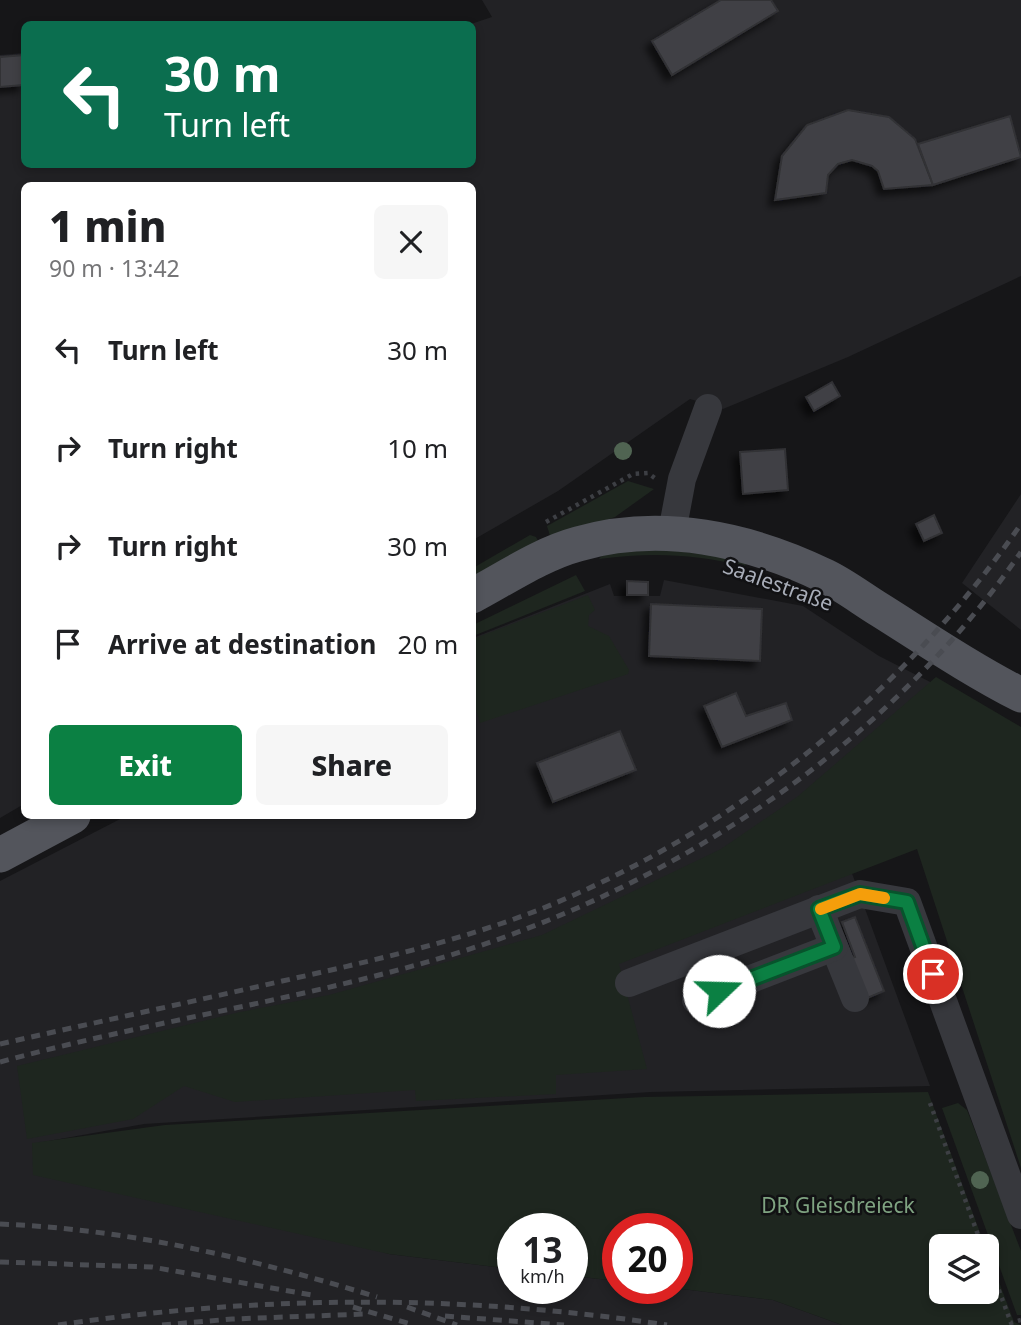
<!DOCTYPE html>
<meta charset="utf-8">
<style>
body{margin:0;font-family:"Noto Sans",sans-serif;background:#f6f6f6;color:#202124;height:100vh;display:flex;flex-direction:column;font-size:26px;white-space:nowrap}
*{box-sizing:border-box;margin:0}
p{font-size:23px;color:#757577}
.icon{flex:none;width:38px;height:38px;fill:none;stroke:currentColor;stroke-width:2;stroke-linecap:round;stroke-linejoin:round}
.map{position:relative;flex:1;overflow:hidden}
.sheet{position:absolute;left:21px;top:182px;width:455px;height:637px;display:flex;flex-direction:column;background:#fff;border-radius:10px;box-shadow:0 4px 10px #0003}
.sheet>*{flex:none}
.top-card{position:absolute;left:21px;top:21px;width:455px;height:147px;border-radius:10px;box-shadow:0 4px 10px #0003;background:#0b6e4f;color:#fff;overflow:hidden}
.buttons{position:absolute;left:929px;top:1234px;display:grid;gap:14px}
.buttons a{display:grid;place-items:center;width:70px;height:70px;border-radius:10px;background:#fff;box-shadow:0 4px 10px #0003;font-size:35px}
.speed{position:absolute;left:497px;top:1213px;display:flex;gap:14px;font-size:35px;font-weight:700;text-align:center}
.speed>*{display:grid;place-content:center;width:91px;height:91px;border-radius:50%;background:#fff;box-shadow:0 4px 10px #0003;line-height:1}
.speed small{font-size:18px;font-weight:400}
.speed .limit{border:10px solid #d22;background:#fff;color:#111}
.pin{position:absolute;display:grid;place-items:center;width:60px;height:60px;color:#fff;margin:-30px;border:4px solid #fff;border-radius:50%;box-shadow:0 2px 7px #0007}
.me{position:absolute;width:77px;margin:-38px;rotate:69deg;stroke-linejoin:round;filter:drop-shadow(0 0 5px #0008)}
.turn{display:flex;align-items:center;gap:24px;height:147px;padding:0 28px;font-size:32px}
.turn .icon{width:91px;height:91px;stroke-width:2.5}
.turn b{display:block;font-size:49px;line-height:60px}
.round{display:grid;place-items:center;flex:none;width:74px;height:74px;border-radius:10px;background:#f6f6f6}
.summary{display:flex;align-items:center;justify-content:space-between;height:119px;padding:0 28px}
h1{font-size:42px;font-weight:800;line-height:52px}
.primary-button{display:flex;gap:14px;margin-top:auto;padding:14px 28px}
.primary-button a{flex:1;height:80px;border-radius:10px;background:#0b8043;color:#fff;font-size:28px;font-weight:800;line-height:80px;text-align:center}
.primary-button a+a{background:#f6f6f6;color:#202124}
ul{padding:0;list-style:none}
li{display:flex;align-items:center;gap:21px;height:98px;padding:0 28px}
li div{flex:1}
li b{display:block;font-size:26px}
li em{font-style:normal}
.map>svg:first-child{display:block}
.built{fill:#222225}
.green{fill:#1e261f}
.building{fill:#404145;stroke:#303034;stroke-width:2;filter:url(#shadow)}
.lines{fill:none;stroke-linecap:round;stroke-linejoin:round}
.path{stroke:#3d3f44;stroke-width:4.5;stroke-dasharray:3.5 5;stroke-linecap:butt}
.minor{stroke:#37383d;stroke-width:28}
.major{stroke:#53555c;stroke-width:35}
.rail{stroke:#4a4c52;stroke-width:5;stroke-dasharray:9 7;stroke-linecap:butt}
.tree{fill:#506452}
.route-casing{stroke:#07532c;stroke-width:18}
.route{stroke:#0b8043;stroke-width:12}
.slow{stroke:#f59e0b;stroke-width:12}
.labels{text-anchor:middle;stroke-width:5;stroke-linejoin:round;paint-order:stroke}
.street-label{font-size:21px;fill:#a8adb8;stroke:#111113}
.park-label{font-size:21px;fill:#7fa381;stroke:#111113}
</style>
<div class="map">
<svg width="1021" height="1325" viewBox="0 0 1021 1325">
<defs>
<filter id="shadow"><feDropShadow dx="-6" dy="6" stdDeviation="3.5" flood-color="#0009"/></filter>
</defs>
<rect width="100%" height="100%" fill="#161618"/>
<g class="built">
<polygon points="482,0 1021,0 1021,276 848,357 723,409 690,399 558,491 473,540 472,186 24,186 24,804 0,818 0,55 24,53 24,164 472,164 471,24 492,17"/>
<polygon points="1021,494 1021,630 962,583"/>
<polygon points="664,580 803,606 879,656 942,688 816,793 853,876 930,1086 651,1092 144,1124 32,1144 389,1254 513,1269 513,1288 572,1288 572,1276 618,1281 618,1288 674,1288 773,1300 842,1325 0,1325 0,881 126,816 472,816 473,638 610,584 614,596 660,596"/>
</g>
<g class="green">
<polygon points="628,481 654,489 615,517 551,539 547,526"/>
<polygon points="530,535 536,537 539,543 473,580 473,568"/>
<path d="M645,547L748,560L745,566C692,554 653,552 599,559L607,550Z"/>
<polygon points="576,575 585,591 473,636 473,625"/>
<polygon points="588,595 595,610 589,615 588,626 609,636 629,670 628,674 480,723 473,700 473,639"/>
<polygon points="936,677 1021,727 1021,1168 917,849 619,964 647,1069 556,1075 556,1094 416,1101 415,1090 235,1102 184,1086 133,1119 27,1139 17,1066 240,1012 329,995 542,935 721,849 797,797"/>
<polygon points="928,1092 985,1246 942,1246 942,1292 987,1292 987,1250 1014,1322 1021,1325 842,1325 773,1300 674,1288 677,1288 677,1228 618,1228 618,1281 572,1276 572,1228 513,1228 513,1269 389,1254 33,1175 32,1143 165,1125 644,1097"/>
<polygon points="958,1103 967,1110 1021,1251 1021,1315 1017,1315 942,1108"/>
</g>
<g class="building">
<polygon points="721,0 771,0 778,11 672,75 652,41"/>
<polygon points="24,55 24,85 0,87 0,57"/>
<polygon points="848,110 889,117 915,139 933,185 884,189 878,171 872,166 852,160 838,164 828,175 826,193 775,200 782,156 807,125"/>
<polygon points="1010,116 1021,157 933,185 918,144"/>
<polygon points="832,382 840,396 814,411 806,397"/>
<polygon points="785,449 788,490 743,494 740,452"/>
<polygon points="934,515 942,533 924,541 916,524"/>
<polygon points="627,581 648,582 648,595 627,595"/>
<polygon points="651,604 762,609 760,661 649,656"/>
<polygon points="736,693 746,716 786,703 792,720 722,747 704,706"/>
<polygon points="620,731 636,770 553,802 537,763"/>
<polygon points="855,917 884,991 865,999 850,959 855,957 842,922"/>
</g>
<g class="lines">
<g class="path">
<polyline points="546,522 633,474 648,473 656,479"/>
<polyline points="930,1103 982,1246"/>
<polyline points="987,1258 1011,1323 1021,1320"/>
</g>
<g class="minor">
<polyline points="672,532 682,479 708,408"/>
<polyline points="819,909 855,998"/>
<polyline points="629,983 860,894 907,902 1021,1215"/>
<polyline points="696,1000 834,947"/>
</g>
<g class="major">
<path d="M472,596C506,578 541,554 578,544C661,520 749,539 825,576C844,585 862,599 880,610C926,639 972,670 1021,695"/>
<polyline points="0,855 73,816"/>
</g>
<g class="rail">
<path d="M0,1044C93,1023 186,1003 278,982C367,962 457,942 541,909C734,831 903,695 1021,524"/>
<path d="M0,1062C139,1024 281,1003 420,964C655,899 881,755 1021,552"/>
<path d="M0,1224C129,1229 254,1259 377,1297"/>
<polyline points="0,1262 152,1267 312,1295"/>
<polyline points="353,1307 414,1325"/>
<polyline points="407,1307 457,1325"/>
<polyline points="445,1316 564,1325"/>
<path d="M58,1325C260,1295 464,1294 667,1325"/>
<polyline points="162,1325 232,1319 365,1314"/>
</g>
</g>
<g class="tree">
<circle cx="623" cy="451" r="9"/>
<circle cx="980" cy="1180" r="9"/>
</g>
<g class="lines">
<g class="route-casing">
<polyline id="route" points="719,991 834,947 819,909 860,894 907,902 933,974"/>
</g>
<use href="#route" class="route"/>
<polyline class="slow" points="821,909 860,894 884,898"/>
</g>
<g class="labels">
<g class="street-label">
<text transform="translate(778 585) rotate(20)" y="7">Saalestraße</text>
</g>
<g class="park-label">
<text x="838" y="1213">DR Gleisdreieck</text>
</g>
</g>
</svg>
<div class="buttons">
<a><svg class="icon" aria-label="layers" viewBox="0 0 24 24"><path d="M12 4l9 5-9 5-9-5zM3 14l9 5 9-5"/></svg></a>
</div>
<div class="speed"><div>13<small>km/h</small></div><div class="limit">20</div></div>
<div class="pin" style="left:933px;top:974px;background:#d93025"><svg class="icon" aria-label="arrive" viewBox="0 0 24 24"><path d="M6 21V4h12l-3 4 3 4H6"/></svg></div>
<svg class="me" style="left:719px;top:991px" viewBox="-20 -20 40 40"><circle r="19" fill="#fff"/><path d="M0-13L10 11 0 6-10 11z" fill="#0b8043"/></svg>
<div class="top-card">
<div class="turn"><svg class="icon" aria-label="left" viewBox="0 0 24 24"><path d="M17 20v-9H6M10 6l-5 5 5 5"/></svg><div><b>30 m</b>Turn left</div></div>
</div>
<section class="sheet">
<div class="summary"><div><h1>1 min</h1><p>90 m · 13:42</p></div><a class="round"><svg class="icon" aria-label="close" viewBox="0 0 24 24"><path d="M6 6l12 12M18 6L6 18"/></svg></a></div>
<ul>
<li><svg class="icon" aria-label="left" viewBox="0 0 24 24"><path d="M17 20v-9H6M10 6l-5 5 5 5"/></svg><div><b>Turn left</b></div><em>30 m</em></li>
<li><svg class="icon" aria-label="right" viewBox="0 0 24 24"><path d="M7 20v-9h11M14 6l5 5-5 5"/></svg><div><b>Turn right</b></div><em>10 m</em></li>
<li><svg class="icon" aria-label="right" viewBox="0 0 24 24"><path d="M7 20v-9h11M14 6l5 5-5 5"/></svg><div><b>Turn right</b></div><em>30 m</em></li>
<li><svg class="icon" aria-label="arrive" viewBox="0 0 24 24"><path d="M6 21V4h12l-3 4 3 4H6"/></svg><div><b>Arrive at destination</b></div><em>20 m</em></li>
</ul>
<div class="primary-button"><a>Exit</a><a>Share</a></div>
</section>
</div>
